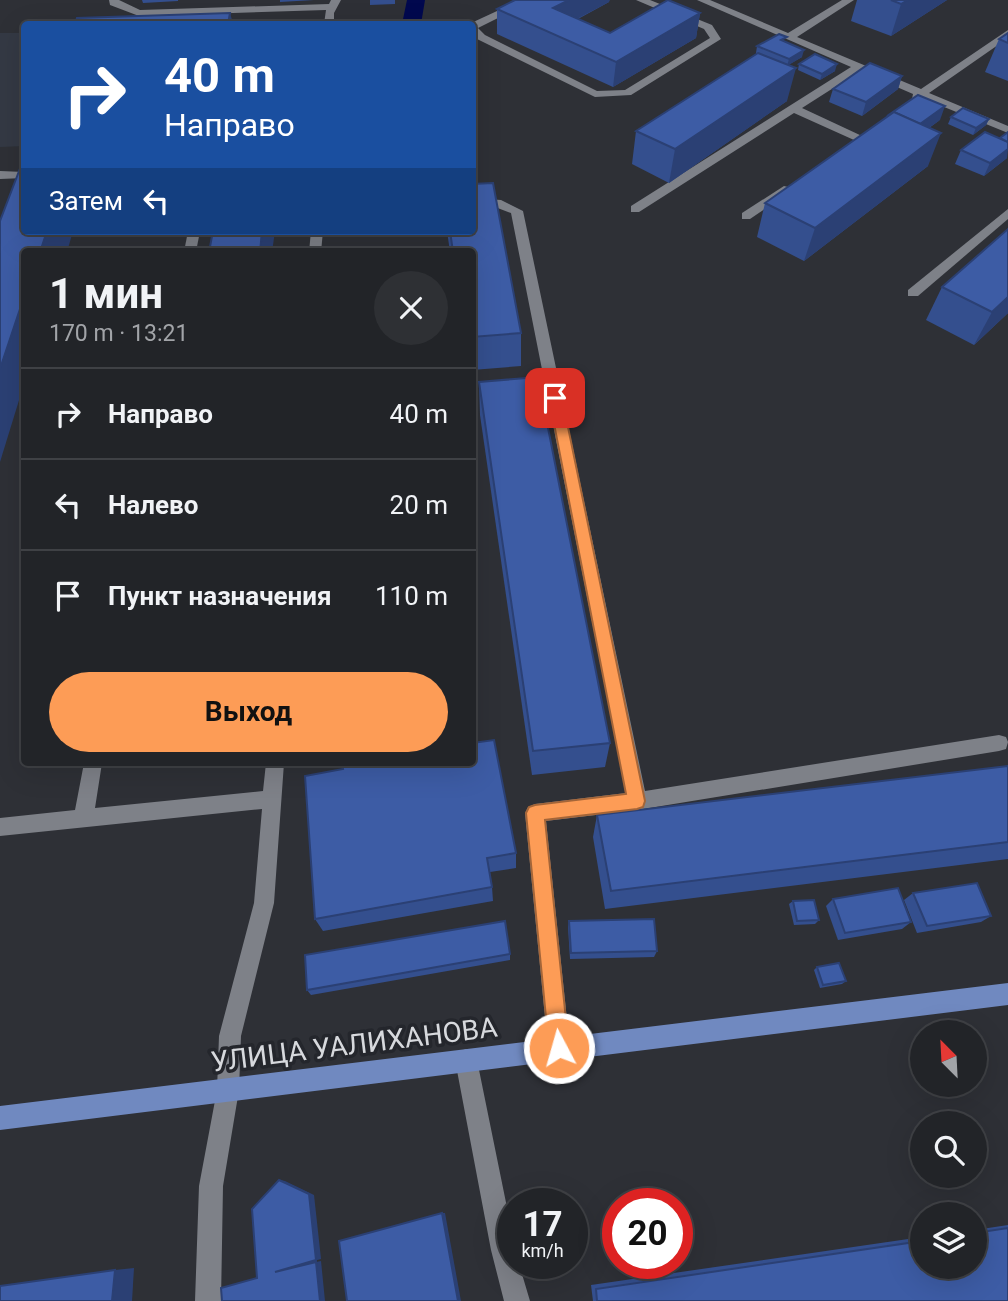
<!DOCTYPE html>
<html lang="ru">
<meta charset="utf-8">
<style>
body{margin:0;font-family:Roboto,sans-serif;background:#2e3034;color:#f1f3f6;height:100vh;display:flex;flex-direction:column;font-size:26px;white-space:nowrap}
*{box-sizing:border-box;margin:0}
p{font-size:23px;color:#a2a4a8}
.icon{flex:none;width:38px;height:38px;fill:none;stroke:currentColor;stroke-width:2;stroke-linecap:round;stroke-linejoin:round}
.map{position:relative;flex:1;overflow:hidden}
.panel{position:absolute;left:21px;top:248px;width:455px;height:518px;display:flex;flex-direction:column;background:#222428;border-radius:7px;box-shadow:0 7px 28px #0002,0 0 0 2px #3f4145}
.panel>*{flex:none}
.hud{position:absolute;left:21px;top:21px;width:455px;height:214px;border-radius:7px;box-shadow:0 7px 28px #0002,0 0 0 2px #3f4145;background:#1a4fa0;color:#fff;overflow:hidden}
.needle{width:46px;rotate:336deg}
.tools{position:absolute;left:910px;top:1020px;display:grid;gap:14px}
.tools a{display:grid;place-items:center;width:77px;height:77px;border-radius:50%;background:#222428;box-shadow:0 7px 28px #0002,0 0 0 2px #3f4145;font-size:35px}
.speed{position:absolute;left:497px;top:1188px;display:flex;gap:14px;font-size:35px;font-weight:700;text-align:center}
.speed>*{display:grid;place-content:center;width:91px;height:91px;border-radius:50%;background:#222428;box-shadow:0 7px 28px #0002,0 0 0 2px #3f4145;line-height:1}
.speed small{font-size:18px;font-weight:400}
.speed .limit{border:10px solid #d22;background:#fff;color:#111}
.pin{position:absolute;display:grid;place-items:center;width:60px;height:60px;color:#fff;margin:-30px;border-radius:14px;box-shadow:0 4px 10px #0006}
.me{position:absolute;width:77px;margin:-38px;rotate:354deg;stroke-linejoin:round;filter:drop-shadow(0 0 5px #0008)}
.turn{display:flex;align-items:center;gap:24px;height:147px;padding:0 28px;font-size:32px}
.turn .icon{width:91px;height:91px;stroke-width:2.5}
.turn b{display:block;font-size:49px;line-height:60px}
.then{display:flex;align-items:center;height:66px;padding:0 28px;background:#0003;gap:14px;font-size:26px}
.round{display:grid;place-items:center;flex:none;width:74px;height:74px;border-radius:37px;background:#2e3034}
.summary{display:flex;align-items:center;justify-content:space-between;height:119px;padding:0 28px}
h1{font-size:42px;font-weight:700;line-height:52px}
.cta{display:flex;gap:14px;margin-top:auto;padding:14px 28px}
.cta a{flex:1;height:80px;border-radius:42px;background:#fd9c56;color:#111;font-size:28px;font-weight:700;line-height:80px;text-align:center}
ul{padding:0;list-style:none}
li{display:flex;align-items:center;gap:21px;height:91px;padding:0 28px;border-top:2px solid #3f4145}
li div{flex:1}
li b{display:block;font-size:26px}
li em{font-style:normal}
.map>svg:first-child{display:block}
.built{fill:#343944}
.lines{fill:none;stroke-linecap:round;stroke-linejoin:round}
.canal{fill:#01084e;fill-rule:evenodd}
.minor{fill:#7e8188;fill-rule:evenodd}
.major{fill:#7089c0;fill-rule:evenodd}
.wall{fill:#344f8e}
.shaded-wall{fill:#2b4074}
.building{fill:#3d5ca5;stroke:#2b4074;stroke-width:2}
.route{fill:#fd9c56;stroke:#a46538;stroke-width:2}
.labels{text-anchor:middle;stroke-width:7;stroke-linejoin:round;paint-order:stroke}
.near-street-label{font-size:28px;fill:#d7d9dd;stroke:#24262c}
</style>
<div class="map">
<svg width="1008" height="1301" viewBox="0 0 1008 1301">
<rect width="100%" height="100%" fill="#2e3036"/>
<polygon class="built" points="0,33 24,33 24,146 0,147"/>
<g class="lines">
<polygon class="canal" points="407,0 425,0 421,24 402,24"/>
<g class="minor">
<polygon points="109,0 119,0 140,10 329,4 331,0 341,0 334,13 334,24 324,24 326,10 139,16 110,5"/>
<polygon points="521,0 534,0 478,28 485,35 597,91 625,90 710,38 704,29 636,0 650,0 712,25 721,39 631,95 595,97 477,39 472,34 472,24 469,24"/>
<polygon points="697,0 710,0 788,33 842,0 854,0 797,37 921,89 1008,30 1008,38 929,93 1008,126 1008,133 922,98 912,99 913,94 860,71 802,108 862,136 862,140 854,140 794,113 639,212 631,212 631,206 851,67"/>
<polygon points="0,171 24,172 24,178 0,179"/>
<polygon points="784,186 788,187 788,193 750,219 742,219 742,213"/>
<polygon points="472,198 501,200 523,211 645,791 999,735 1006,737 1008,742 1006,749 999,751 637,810 546,821 570,1048 567,1056 559,1059 551,1056 548,1048 525,813 528,807 535,804 626,793 511,213 495,207 472,206"/>
<polygon points="1008,209 1008,219 918,296 908,296 908,290"/>
<polygon points="188,231 200,231 196,252 184,252"/>
<polygon points="311,231 323,231 321,252 309,252"/>
<polygon points="84,763 102,763 95,808 263,791 266,763 284,763 274,903 241,1036 239,1090 223,1186 221,1301 195,1301 199,1186 217,1090 219,1036 254,903 262,809 0,836 0,818 75,810"/>
<polygon points="466,1049 474,1052 477,1060 513,1237 513,1264 519,1264 530,1301 504,1301 491,1250 455,1060 458,1052"/>
</g>
<polygon class="major" points="1008,983 1008,1005 0,1130 0,1106"/>
</g>
<g class="wall">
<polygon points="142,0 178,0 178,1 143,3"/>
<polygon points="280,0 314,0 280,2"/>
<polygon points="370,0 395,0 395,4 370,5"/>
<polygon points="857,0 947,0 891,36 851,21"/>
<polygon points="609,2 578,19 610,33 700,13 696,38 613,87 497,34 497,9"/>
<polygon points="1008,33 1008,81 985,72 999,39"/>
<polygon points="785,42 802,57 788,65 787,101 669,183 632,164 636,131 758,53 756,53 757,46"/>
<polygon points="799,64 835,71 820,80 798,70"/>
<polygon points="902,76 898,89 862,116 829,102 833,89"/>
<polygon points="951,117 989,119 986,125 973,135 948,124"/>
<polygon points="940,120 929,128 928,166 804,261 757,237 765,203"/>
<polygon points="961,150 1007,158 984,176 955,164"/>
<polygon points="447,231 472,231 521,333 521,366 472,370 472,252 450,252"/>
<polygon points="942,287 1008,313 974,345 926,320"/>
<polygon points="479,382 610,743 605,767 532,775 480,415"/>
<polygon points="1008,766 1008,859 605,909 593,837 597,815"/>
<polygon points="305,776 516,853 516,868 490,872 492,887 493,901 323,931 315,919"/>
<polygon points="913,893 991,916 981,922 917,933 904,900"/>
<polygon points="833,899 911,922 902,929 838,940 826,906"/>
<polygon points="793,901 819,920 815,924 794,925 789,904"/>
<polygon points="569,921 657,951 654,957 570,959 568,927"/>
<polygon points="510,954 510,960 311,995 307,990"/>
<polygon points="817,967 846,981 842,984 820,988 814,970"/>
<polygon points="1008,1225 1008,1301 593,1301 591,1285 922,1237 922,1267 975,1267 975,1230"/>
</g>
<g class="shaded-wall">
<polygon points="569,0 610,0 609,2 552,32 553,8"/>
<polygon points="908,0 947,0 891,36 901,4"/>
<polygon points="230,13 232,20 231,24 228,24"/>
<polygon points="700,13 696,38 613,87 616,62"/>
<polygon points="804,50 802,57 787,66 789,59"/>
<polygon points="837,64 835,71 820,80 822,74"/>
<polygon points="796,68 787,101 669,183 675,149"/>
<polygon points="902,76 898,89 862,116 866,102"/>
<polygon points="945,106 940,120 910,141 915,128"/>
<polygon points="989,119 986,125 973,135 976,128"/>
<polygon points="941,133 928,166 804,261 815,228"/>
<polygon points="1008,149 1007,158 984,176 990,163"/>
<polygon points="47,231 73,231 67,252 40,252"/>
<polygon points="262,231 275,231 272,252 260,252"/>
<polygon points="24,297 24,384 0,462 0,369"/>
<polygon points="1008,297 1008,313 974,345 992,312"/>
<polygon points="279,1180 285,1181 314,1195 321,1259 281,1270"/>
<polygon points="442,1213 445,1213 461,1301 458,1301"/>
<polygon points="321,1261 325,1301 320,1301 316,1262"/>
<polygon points="134,1268 132,1301 112,1301 115,1270"/>
</g>
<g class="building">
<polygon points="515,0 569,0 553,8 610,33 668,0 700,13 616,62 497,9"/>
<polygon points="891,0 908,0 901,4"/>
<polygon points="230,13 228,24 75,24 77,18"/>
<polygon points="1008,33 1008,43 999,39"/>
<polygon points="779,34 787,37 781,40 804,50 789,59 757,46"/>
<polygon points="758,53 796,68 675,149 636,131"/>
<polygon points="815,54 837,64 822,74 799,64"/>
<polygon points="870,63 902,76 866,102 833,89"/>
<polygon points="918,95 945,106 920,124 894,112 887,116"/>
<polygon points="963,108 989,119 976,128 951,117"/>
<polygon points="894,112 941,133 815,228 765,203"/>
<polygon points="985,132 1008,142 1008,149 990,163 961,150"/>
<polygon points="1008,132 1008,142 1000,138"/>
<polygon points="24,158 24,231 47,231 40,252 24,252 24,297 0,369 0,221"/>
<polygon points="493,183 521,333 472,337 472,252 453,252 450,231 472,231 472,184"/>
<polygon points="1008,229 1008,297 992,312 942,287"/>
<polygon points="213,231 262,231 260,252 209,252"/>
<polygon points="538,377 610,743 533,751 479,382"/>
<polygon points="494,740 516,853 487,858 492,887 315,919 305,776 343,769 342,763 472,763 472,743"/>
<polygon points="1008,766 1008,842 611,891 597,815"/>
<polygon points="977,883 991,916 927,926 913,893"/>
<polygon points="898,888 911,922 845,933 833,899"/>
<polygon points="814,900 819,920 797,921 793,901"/>
<polygon points="654,919 657,951 571,953 569,921"/>
<polygon points="505,921 510,954 307,990 305,955"/>
<polygon points="839,963 846,981 823,985 817,967"/>
<polygon points="279,1180 309,1194 316,1260 275,1272 316,1262 320,1301 222,1301 221,1288 257,1278 252,1209"/>
<polygon points="442,1213 458,1301 347,1301 339,1241"/>
<polygon points="1008,1228 1008,1301 597,1301 596,1289 922,1241 922,1267 975,1267 975,1233"/>
<polygon points="115,1270 112,1301 0,1301 0,1286"/>
</g>
<polygon class="route" points="555,393 562,398 645,801 643,807 637,809 545,820 569,1048 566,1055 559,1058 552,1055 549,1048 526,813 529,807 535,805 626,794 549,398"/>
<g class="labels">
<g class="near-street-label">
<text transform="translate(354 1044) rotate(-7)" y="10">УЛИЦА УАЛИХАНОВА</text>
</g>
</g>
</svg>
<div class="tools">
<a><svg class="needle" viewBox="-14 -14 28 28"><path d="M0-13l5 13h-10z" fill="#e53935"/><path d="M0 13l5-13h-10z" fill="#a2a4a8"/></svg></a>
<a><svg class="icon" aria-label="search" viewBox="0 0 24 24"><circle cx="10" cy="10" r="6"/><path d="M15 15l6 6"/></svg></a>
<a><svg class="icon" aria-label="layers" viewBox="0 0 24 24"><path d="M12 4l9 5-9 5-9-5zM3 14l9 5 9-5"/></svg></a>
</div>
<div class="speed"><div>17<small>km/h</small></div><div class="limit">20</div></div>
<div class="pin" style="left:555px;top:398px;background:#d93025"><svg class="icon" aria-label="arrive" viewBox="0 0 24 24"><path d="M6 21V4h12l-3 4 3 4H6"/></svg></div>
<svg class="me" style="left:559px;top:1048px" viewBox="-20 -20 40 40"><circle r="17" fill="#fd9c56" stroke="#fff" stroke-width="3"/><path d="M0-11L8 9 0 5-8 9z" fill="#fff"/></svg>
<div class="hud">
<div class="turn"><svg class="icon" aria-label="right" viewBox="0 0 24 24"><path d="M7 20v-9h11M14 6l5 5-5 5"/></svg><div><b>40 m</b>Направо</div></div>
<div class="then">Затем<svg class="icon" aria-label="left" viewBox="0 0 24 24"><path d="M17 20v-9H6M10 6l-5 5 5 5"/></svg></div>
</div>
<section class="panel">
<div class="summary"><div><h1>1 мин</h1><p>170 m · 13:21</p></div><a class="round"><svg class="icon" aria-label="close" viewBox="0 0 24 24"><path d="M6 6l12 12M18 6L6 18"/></svg></a></div>
<ul>
<li><svg class="icon" aria-label="right" viewBox="0 0 24 24"><path d="M7 20v-9h11M14 6l5 5-5 5"/></svg><div><b>Направо</b></div><em>40 m</em></li>
<li><svg class="icon" aria-label="left" viewBox="0 0 24 24"><path d="M17 20v-9H6M10 6l-5 5 5 5"/></svg><div><b>Налево</b></div><em>20 m</em></li>
<li><svg class="icon" aria-label="arrive" viewBox="0 0 24 24"><path d="M6 21V4h12l-3 4 3 4H6"/></svg><div><b>Пункт назначения</b></div><em>110 m</em></li>
</ul>
<div class="cta"><a>Выход</a></div>
</section>
</div>
